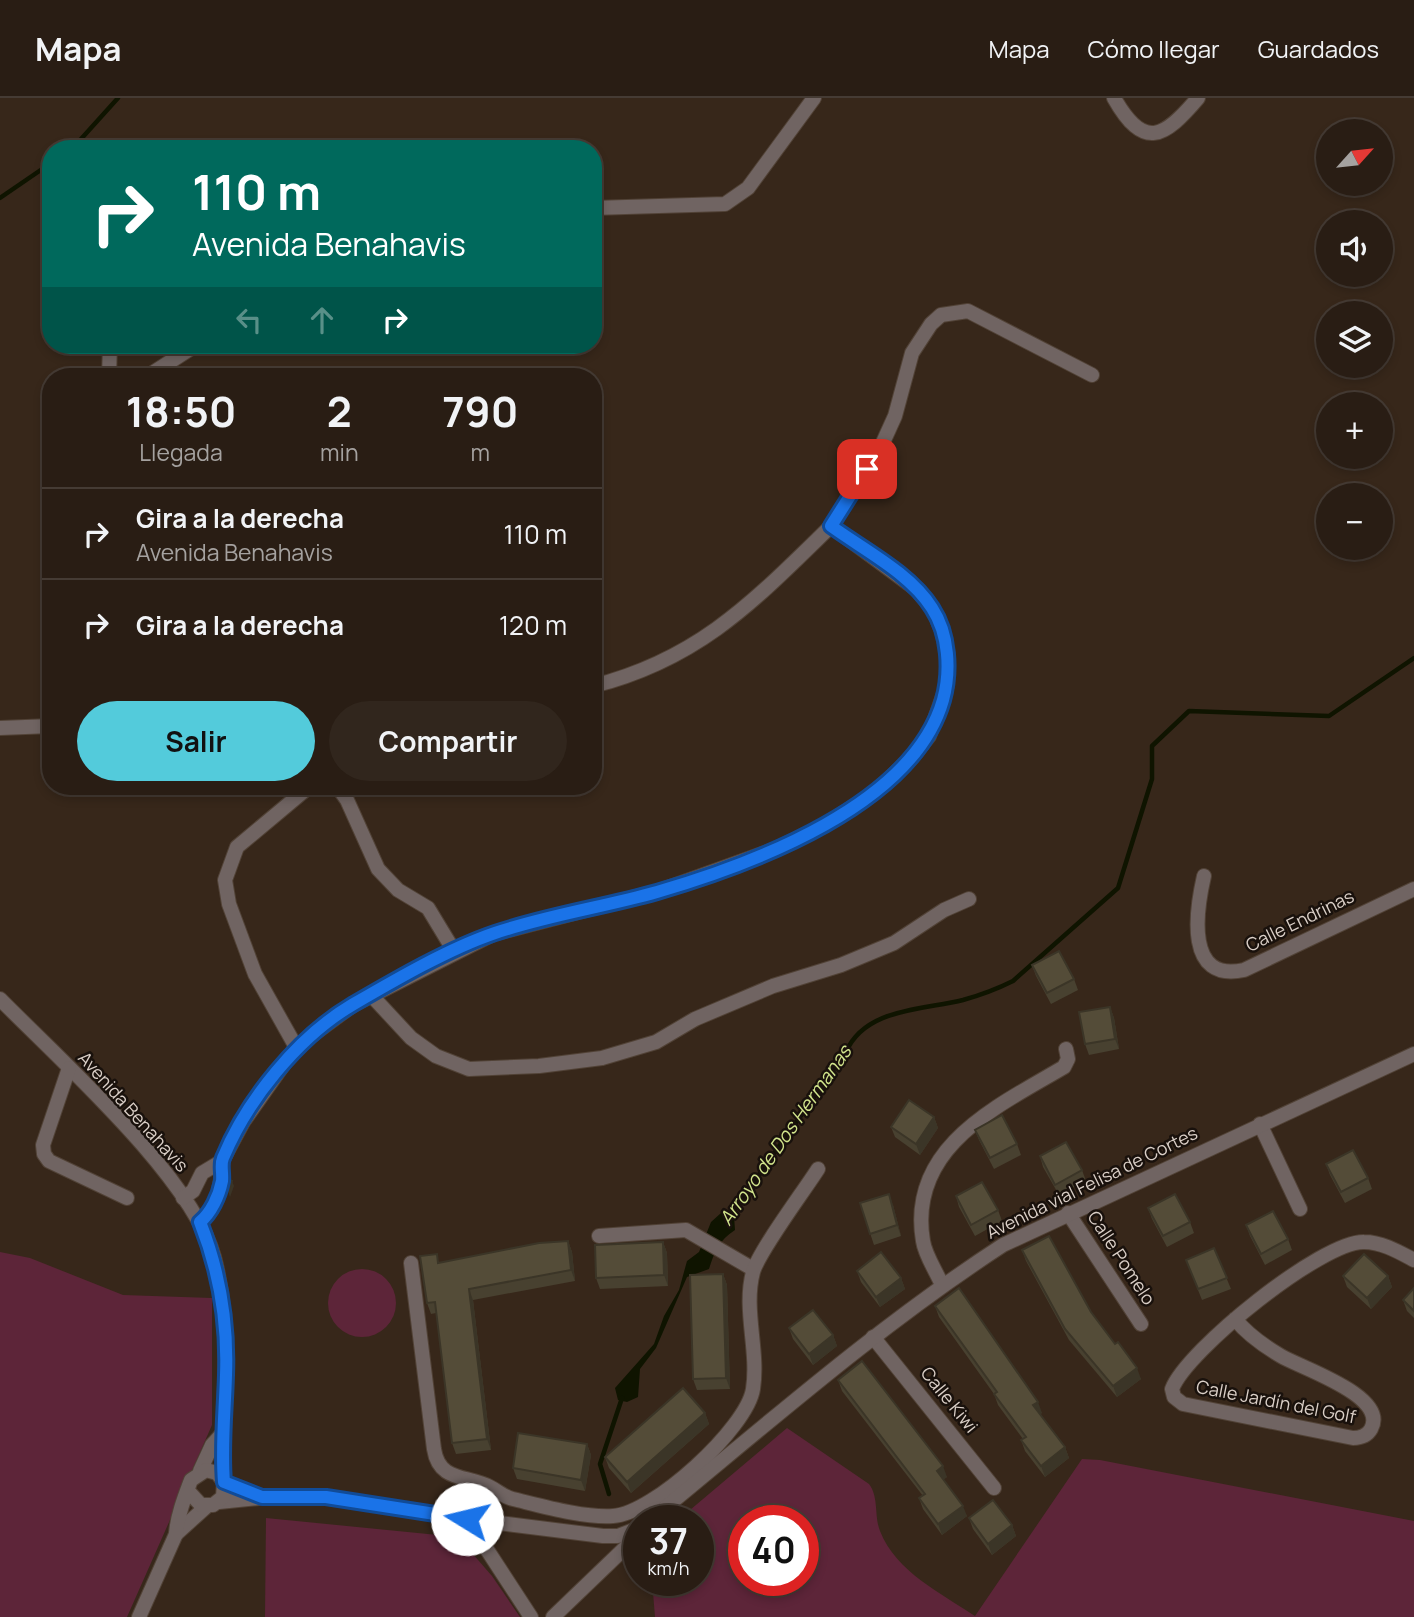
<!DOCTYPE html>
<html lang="es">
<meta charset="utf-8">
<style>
body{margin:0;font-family:Manrope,sans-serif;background:#31261d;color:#f1f3f6;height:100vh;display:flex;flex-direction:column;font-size:26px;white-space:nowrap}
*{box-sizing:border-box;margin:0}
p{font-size:23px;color:#a5a2a0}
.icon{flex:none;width:38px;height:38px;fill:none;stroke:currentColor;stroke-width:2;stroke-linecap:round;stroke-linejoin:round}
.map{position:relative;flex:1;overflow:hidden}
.details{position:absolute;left:42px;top:270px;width:560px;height:427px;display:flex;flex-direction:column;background:#291d14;border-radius:28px;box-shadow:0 4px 10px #0003,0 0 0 2px #453b34}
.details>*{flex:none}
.banner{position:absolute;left:42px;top:42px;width:560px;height:214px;border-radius:28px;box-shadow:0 4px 10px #0003,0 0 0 2px #453b34;background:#00695c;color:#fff;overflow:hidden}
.needle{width:46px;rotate:63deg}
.buttons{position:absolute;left:1316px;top:21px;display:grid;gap:14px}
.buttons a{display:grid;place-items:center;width:77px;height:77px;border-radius:50%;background:#291d14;box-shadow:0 4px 10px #0003,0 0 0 2px #453b34;font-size:35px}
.speed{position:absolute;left:623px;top:1407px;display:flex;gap:14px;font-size:35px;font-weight:700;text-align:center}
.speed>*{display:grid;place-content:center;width:91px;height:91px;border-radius:50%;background:#291d14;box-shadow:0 4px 10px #0003,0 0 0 2px #453b34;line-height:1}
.speed small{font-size:18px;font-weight:400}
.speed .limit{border:10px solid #d22;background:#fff;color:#111}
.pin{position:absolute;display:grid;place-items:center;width:60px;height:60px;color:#fff;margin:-30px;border-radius:14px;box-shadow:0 4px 10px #0006}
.me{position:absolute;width:77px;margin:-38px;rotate:279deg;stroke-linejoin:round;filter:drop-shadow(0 0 5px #0008)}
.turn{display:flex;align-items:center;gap:24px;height:147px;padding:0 35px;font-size:32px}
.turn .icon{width:91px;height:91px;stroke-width:2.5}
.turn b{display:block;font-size:49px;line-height:60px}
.lanes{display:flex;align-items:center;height:66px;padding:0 35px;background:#0003;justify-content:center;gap:35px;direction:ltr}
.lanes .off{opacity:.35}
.eta{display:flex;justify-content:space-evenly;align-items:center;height:119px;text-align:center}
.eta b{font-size:42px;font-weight:700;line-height:49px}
.button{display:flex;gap:14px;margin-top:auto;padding:14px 35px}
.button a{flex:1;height:80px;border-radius:42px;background:#53cbdb;color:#111;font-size:28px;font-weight:700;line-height:80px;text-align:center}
.button a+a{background:#31261d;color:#f1f3f6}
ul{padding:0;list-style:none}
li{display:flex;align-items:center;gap:21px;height:91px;padding:0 35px;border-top:2px solid #453b34}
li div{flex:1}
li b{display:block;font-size:26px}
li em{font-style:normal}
header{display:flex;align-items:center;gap:42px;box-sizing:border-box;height:98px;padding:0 35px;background:#291d14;border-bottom:2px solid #453b34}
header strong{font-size:33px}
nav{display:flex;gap:38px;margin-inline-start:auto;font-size:24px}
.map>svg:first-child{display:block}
.green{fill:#5d2539;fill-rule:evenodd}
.water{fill:#0f1400}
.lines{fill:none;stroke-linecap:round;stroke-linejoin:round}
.stream{stroke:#0f1400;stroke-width:4.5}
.minor-casing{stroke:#514236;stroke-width:16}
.tertiary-casing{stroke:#514236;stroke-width:16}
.minor{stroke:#706462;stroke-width:14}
.tertiary{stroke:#706462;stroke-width:14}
.wall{fill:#484130}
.shaded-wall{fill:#3b3527}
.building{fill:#544c38;stroke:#3b3527;stroke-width:2}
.route-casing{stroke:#114b97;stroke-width:18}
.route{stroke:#1a73e8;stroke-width:12}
.labels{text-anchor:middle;stroke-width:5;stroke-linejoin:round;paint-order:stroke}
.street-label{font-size:18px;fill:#dacfc7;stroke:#19110c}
.water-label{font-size:19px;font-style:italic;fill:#d2e58c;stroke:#19110c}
</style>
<header>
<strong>Mapa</strong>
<nav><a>Mapa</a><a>Cómo llegar</a><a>Guardados</a></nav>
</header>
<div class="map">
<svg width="1414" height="1519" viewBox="0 0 1414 1519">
<rect width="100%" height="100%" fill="#37271a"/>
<g class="green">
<polygon points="0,1154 30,1160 123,1197 212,1200 212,1327 127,1519 0,1519"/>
<circle cx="362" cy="1205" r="34"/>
<path d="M787,1330L869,1386C879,1399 874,1418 880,1433C896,1474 941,1495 975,1518L1082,1361L1100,1362L1414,1423V1519H655L652,1482H698V1423H677ZM744,1423H803V1482H744Z"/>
<polygon points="266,1420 458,1439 492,1478 520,1519 265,1519"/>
</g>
<path class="water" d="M721,1115L734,1118L735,1132C719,1142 714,1155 709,1171L687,1179L656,1250L640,1271L638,1299L627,1304L618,1302L615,1290L654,1246L664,1218L679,1192L687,1163L699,1154L711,1124Z"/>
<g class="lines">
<g class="stream">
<polyline points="72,51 118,0"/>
<polyline points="0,100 51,65"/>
<path d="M729,1119L846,954C865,910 923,912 963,902C981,897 997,891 1013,883L1118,790L1152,681V648L1189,613L1329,618L1414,560"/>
<polyline points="609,1396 600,1366 622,1300"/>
</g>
<g class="minor-casing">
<g id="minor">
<path d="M1114,0C1144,53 1164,40 1198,0"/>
<polyline points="593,110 725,106 748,90 814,0"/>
<polyline points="109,278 110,247"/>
<polyline points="148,278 196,247"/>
<polyline points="831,428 880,351 895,318 912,255 931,226 941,217 968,213 1092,277"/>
<polyline points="0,630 51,628"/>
<polyline points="337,688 347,702 378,771 398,792 428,810 454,853"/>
<path d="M1204,778C1196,813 1185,885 1244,872L1414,791"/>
<polyline points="372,898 411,940 436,958 469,971 539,968 602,960 656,944 695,921 773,888 841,867 894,845 944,812 969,801"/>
<path d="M0,901C60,962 192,1079 214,1159C229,1216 226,1277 223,1335"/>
<polyline points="296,949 255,876 229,806 225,782 237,749 310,688"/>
<polyline points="69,970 43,1047 44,1056 49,1063 127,1100"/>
<polyline points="1260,1026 1300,1111"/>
<path d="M183,1100L193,1093L202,1075L222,1063L243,1024L296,949L353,907L493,836L659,793L776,751L825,727L873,696L913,658L929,638L947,587L948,558L942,533L933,511L916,491L831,428C755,502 700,561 593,588"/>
<polyline points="1068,1115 1141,1226"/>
<path d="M200,1124C218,1111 222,1084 222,1063"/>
<polyline points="599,1138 686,1132 753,1171"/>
<path d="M411,1165L434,1351C439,1384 467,1377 490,1389C498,1393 504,1399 513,1401C542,1408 584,1420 613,1418C653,1416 747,1330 753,1291C759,1252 743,1212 753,1174C759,1153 804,1093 818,1071"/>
<path d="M942,1187C936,1173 925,1157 923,1143C907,1049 998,1008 1064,969L1068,961L1066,951"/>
<path d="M1235,1221C1248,1237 1264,1248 1281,1258C1301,1270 1389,1298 1371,1331C1367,1338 1361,1340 1353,1340L1183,1306L1174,1299L1172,1291C1187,1252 1322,1143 1364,1144C1382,1144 1399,1154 1414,1162"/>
<polyline points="873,1239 994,1390"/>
<polyline points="468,1382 467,1421 603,1438 618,1438 639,1430"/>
<path d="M649,1423C765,1328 877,1229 1003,1147L1414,956"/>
<polyline points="553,1519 628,1447 631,1435"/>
</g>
</g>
<g class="tertiary-casing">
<g id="tertiary">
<polyline points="223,1335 223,1383"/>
<polyline points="200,1373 212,1347 223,1335"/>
<polyline points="224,1384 262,1399 326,1399 467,1421 531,1519"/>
<polyline points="219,1404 259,1400"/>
<polyline points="176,1436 207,1408"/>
<path d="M139,1519L176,1436C177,1418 185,1398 191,1382L206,1372L217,1375L224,1384L223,1399L213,1407H201L189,1394"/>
</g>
</g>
<use href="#minor" class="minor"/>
<use href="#tertiary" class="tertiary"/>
</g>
<g class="wall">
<polygon points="1032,867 1074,881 1078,892 1051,906 1036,878"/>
<polygon points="1110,909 1114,920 1119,951 1089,957 1085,946"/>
<polygon points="934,1019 938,1030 920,1057 895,1039 891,1029"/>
<polygon points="975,1032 1017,1046 1021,1057 994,1071 979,1042"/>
<polygon points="1040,1058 1082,1072 1086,1083 1059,1097 1043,1069"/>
<polygon points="1326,1066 1368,1080 1372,1091 1345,1105 1330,1077"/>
<polygon points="956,1098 998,1112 1002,1123 975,1138 959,1109"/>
<polygon points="860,1105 893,1107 901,1138 874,1147"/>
<polygon points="1148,1110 1190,1124 1194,1135 1167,1149 1152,1121"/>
<polygon points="1246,1127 1288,1141 1292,1152 1265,1167 1250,1138"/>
<polygon points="568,1143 572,1154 575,1183 473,1202 491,1352 456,1356 452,1345 436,1215 431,1216 427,1205"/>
<polygon points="663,1144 667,1155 668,1188 600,1191 596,1180"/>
<polygon points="1214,1150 1231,1191 1202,1202 1186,1162"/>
<polygon points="1022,1152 1091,1214 1141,1281 1117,1299 1069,1242 1026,1163"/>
<polygon points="857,1173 901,1180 905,1191 880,1209 861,1184"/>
<polygon points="723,1176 727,1187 730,1291 697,1292 693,1281"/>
<polygon points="1343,1178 1388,1178 1392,1189 1371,1211 1347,1189"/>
<polygon points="1414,1190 1414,1220 1407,1213 1403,1202"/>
<polygon points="935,1208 1042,1315 1040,1316 1065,1349 1069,1360 1045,1379 1025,1353 1021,1342 1023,1341 998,1307 994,1296 939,1219"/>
<polygon points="789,1230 833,1237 837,1248 813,1267 793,1241"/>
<polygon points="838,1282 947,1379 943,1381 967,1418 942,1437 923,1411 919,1400 923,1398 842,1293"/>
<polygon points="705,1315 709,1326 631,1395 609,1370 605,1359"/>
<polygon points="587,1346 591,1357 585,1393 517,1381 513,1370"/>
<polygon points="969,1420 1012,1427 1016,1438 992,1457 973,1431"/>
</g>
<g class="shaded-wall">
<polygon points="1110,909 1114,920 1119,951 1115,941"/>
<polygon points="934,1019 938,1030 920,1057 916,1046"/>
<polygon points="232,1083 234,1088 230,1099 228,1093"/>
<polygon points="889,1096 893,1107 901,1138 897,1127"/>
<polygon points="568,1143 572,1154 575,1183 571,1172"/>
<polygon points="663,1144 667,1155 668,1188 664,1177"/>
<polygon points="723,1176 727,1187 730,1291 726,1280"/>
<polygon points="1388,1178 1392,1189 1371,1211 1367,1200"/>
<polygon points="901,1180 905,1191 880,1209 876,1199"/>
<polygon points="469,1191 473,1202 491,1352 487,1341"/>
<polygon points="833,1237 837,1248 813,1267 809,1256"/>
<polygon points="1137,1270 1141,1281 1117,1299 1113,1288"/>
<polygon points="1038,1304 1042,1315 1037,1318 1033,1307"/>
<polygon points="705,1315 709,1326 631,1395 627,1384"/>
<polygon points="587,1346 591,1357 585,1393 581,1382"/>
<polygon points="1065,1349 1069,1360 1045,1379 1041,1368"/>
<polygon points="943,1368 947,1379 941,1384 937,1373"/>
<polygon points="963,1408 967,1418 942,1437 938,1426"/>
<polygon points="1012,1427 1016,1438 992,1457 988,1446"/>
</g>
<g class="building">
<polygon points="1059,853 1074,881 1047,895 1032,867"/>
<polygon points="1110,909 1115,941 1085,946 1079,914"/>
<polygon points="909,1002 934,1019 916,1046 891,1029"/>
<polygon points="1002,1017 1017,1046 990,1060 975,1032"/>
<polygon points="1066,1044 1082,1072 1055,1087 1040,1058"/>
<polygon points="1353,1052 1368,1080 1341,1094 1326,1066"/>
<polygon points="228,1081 232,1083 228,1093 225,1092"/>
<polygon points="982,1084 998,1112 971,1127 956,1098"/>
<polygon points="889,1096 897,1127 870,1136 860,1105"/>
<polygon points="1175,1096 1190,1124 1163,1138 1148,1110"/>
<polygon points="1273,1113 1288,1141 1261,1156 1246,1127"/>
<polygon points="1049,1138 1091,1214 1115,1246 1118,1244 1137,1270 1113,1288 1065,1231 1022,1152"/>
<polygon points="568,1143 571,1172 469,1191 487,1341 452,1345 435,1204 427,1205 420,1158 437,1156 438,1165 539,1145"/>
<polygon points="663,1144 664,1177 596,1180 595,1147"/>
<polygon points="1214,1150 1227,1180 1198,1191 1186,1162"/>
<polygon points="881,1154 901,1180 876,1199 857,1173"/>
<polygon points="1364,1156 1388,1178 1367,1200 1343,1178"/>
<polygon points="723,1176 726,1280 693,1281 690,1177"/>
<polygon points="959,1190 1038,1304 1033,1307 1065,1349 1041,1368 1021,1342 1026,1339 994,1296 997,1294 935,1208"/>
<polygon points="1414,1190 1414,1213 1403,1202"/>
<polygon points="813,1212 833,1237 809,1256 789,1230"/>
<polygon points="862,1263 943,1368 937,1373 963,1408 938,1426 919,1400 925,1396 838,1282"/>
<polygon points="683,1290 705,1315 627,1384 605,1359"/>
<polygon points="518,1335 587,1346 581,1382 513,1370"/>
<polygon points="993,1402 1012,1427 988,1446 969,1420"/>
</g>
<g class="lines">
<g class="route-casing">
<path id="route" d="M467,1421L326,1399H262L224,1384C221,1349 225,1313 226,1277C228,1225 219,1172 200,1124C211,1115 219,1098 222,1083C223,1075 220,1067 223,1060C247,1002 298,939 352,907C395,882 448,851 495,835C548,817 604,809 657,794C753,766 913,707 943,602C951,573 949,536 932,510C910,475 864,452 831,428L867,371"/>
</g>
<use href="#route" class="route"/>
</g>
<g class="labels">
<g class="street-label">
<text transform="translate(1300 823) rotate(-26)" y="6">Calle Endrinas</text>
<text transform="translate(133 1014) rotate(48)" y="6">Avenida Benahavis</text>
<text transform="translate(1092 1085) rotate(-26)" y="6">Avenida vial Felisa de Cortes</text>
<text transform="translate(1121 1160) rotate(57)" y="6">Calle Pomelo</text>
<text transform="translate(949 1302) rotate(51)" y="6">Calle Kiwi</text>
<text transform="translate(1276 1304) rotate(11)" y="6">Calle Jardín del Golf</text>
</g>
<g class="water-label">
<text transform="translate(785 1037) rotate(-55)" y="7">Arroyo de Dos Hermanas</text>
</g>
</g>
</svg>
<div class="buttons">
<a><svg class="needle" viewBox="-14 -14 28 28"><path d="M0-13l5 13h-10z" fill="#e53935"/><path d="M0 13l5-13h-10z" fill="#a5a2a0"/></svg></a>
<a><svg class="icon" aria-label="sound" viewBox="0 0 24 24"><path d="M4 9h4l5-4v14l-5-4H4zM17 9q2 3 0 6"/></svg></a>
<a><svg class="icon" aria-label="layers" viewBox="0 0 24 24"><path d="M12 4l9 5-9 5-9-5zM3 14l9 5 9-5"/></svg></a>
<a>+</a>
<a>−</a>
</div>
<div class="speed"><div>37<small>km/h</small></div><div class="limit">40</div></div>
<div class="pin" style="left:867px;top:371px;background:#d93025"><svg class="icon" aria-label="arrive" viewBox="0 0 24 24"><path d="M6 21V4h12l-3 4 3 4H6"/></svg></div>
<svg class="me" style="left:467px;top:1421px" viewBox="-20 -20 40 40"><circle r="19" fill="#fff"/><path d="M0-13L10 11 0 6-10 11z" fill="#1a73e8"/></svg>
<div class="banner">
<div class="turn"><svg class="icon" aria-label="right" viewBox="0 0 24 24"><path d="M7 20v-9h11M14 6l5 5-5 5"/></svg><div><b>110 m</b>Avenida Benahavis</div></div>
<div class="lanes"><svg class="icon off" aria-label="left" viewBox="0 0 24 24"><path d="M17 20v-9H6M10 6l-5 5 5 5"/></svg><svg class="icon off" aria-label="ahead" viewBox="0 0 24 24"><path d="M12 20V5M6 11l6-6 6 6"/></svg><svg class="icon" aria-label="right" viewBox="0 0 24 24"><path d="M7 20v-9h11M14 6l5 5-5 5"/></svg></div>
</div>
<section class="details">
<div class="eta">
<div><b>18:50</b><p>Llegada</p></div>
<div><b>2</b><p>min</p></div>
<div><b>790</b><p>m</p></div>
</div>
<ul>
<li><svg class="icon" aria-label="right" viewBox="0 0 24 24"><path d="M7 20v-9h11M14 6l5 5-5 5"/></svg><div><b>Gira a la derecha</b><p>Avenida Benahavis</p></div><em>110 m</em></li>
<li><svg class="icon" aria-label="right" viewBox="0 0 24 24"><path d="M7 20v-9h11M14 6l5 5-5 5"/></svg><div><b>Gira a la derecha</b></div><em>120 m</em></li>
</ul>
<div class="button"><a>Salir</a><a>Compartir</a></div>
</section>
</div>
